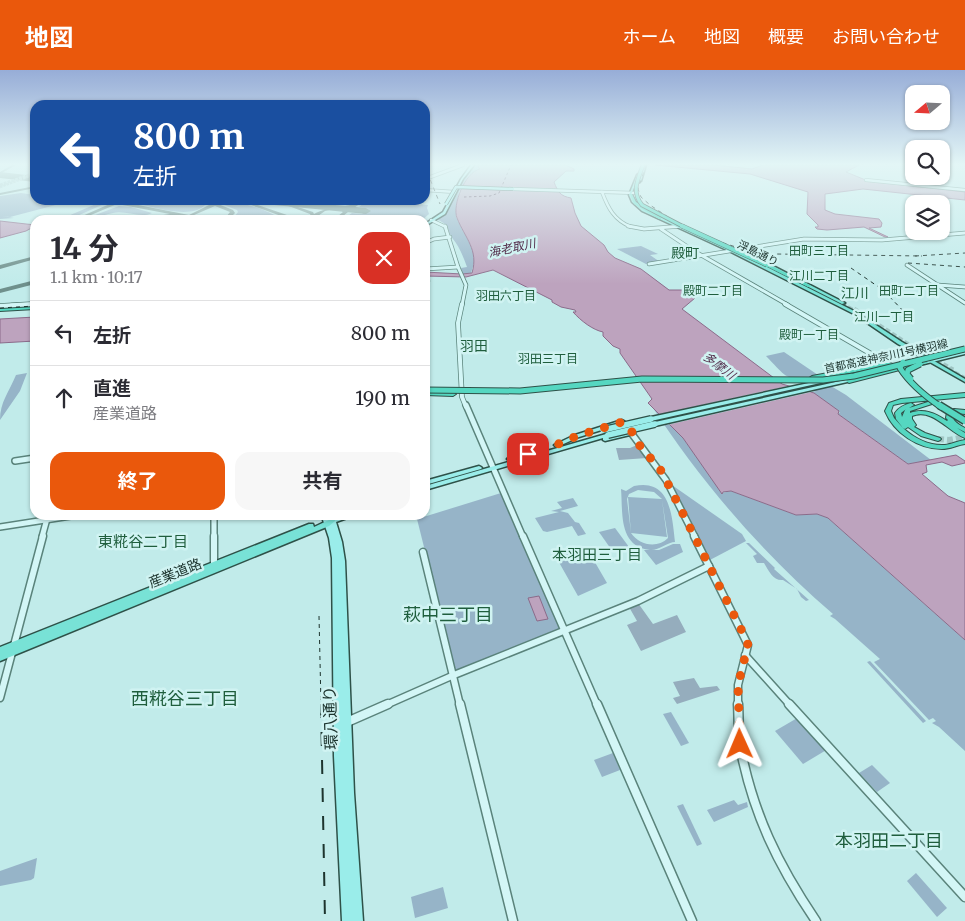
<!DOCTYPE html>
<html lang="ja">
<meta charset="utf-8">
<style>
body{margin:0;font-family:Merriweather,"Noto Sans JP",serif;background:#f7f7f7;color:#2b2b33;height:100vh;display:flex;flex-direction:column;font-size:19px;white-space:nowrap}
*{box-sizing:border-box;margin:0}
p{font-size:16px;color:#7c7c81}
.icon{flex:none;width:28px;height:28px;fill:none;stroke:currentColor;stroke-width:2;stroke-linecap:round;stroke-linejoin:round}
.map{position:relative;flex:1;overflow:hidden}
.side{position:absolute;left:30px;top:145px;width:400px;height:305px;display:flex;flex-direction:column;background:#fff;border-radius:15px;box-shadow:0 1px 4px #0004}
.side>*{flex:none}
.top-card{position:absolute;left:30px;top:30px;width:400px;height:105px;border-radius:15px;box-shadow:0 1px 4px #0004;background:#1a4fa0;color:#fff;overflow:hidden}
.needle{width:32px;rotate:251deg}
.controls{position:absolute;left:905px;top:15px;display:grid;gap:10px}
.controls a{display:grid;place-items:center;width:45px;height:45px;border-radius:10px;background:#fff;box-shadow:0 1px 4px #0004;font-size:25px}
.pin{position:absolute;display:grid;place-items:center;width:42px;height:42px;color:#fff;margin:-21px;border-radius:10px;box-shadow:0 2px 8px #0006}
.me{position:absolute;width:55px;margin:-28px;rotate:359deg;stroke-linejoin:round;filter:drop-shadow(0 0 4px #0008)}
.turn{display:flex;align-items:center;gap:18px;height:105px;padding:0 20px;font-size:22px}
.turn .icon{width:65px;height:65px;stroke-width:2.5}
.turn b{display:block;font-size:35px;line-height:42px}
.round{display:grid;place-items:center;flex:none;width:52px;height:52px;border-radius:15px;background:#f7f7f7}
.overview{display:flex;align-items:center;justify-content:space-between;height:85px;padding:0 20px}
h1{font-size:30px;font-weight:700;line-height:38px}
.action{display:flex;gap:10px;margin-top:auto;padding:10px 20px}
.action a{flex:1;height:58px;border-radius:15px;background:#ea580c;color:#fff;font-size:20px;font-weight:700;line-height:58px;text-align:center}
.action a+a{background:#f7f7f7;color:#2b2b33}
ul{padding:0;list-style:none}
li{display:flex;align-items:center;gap:15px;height:65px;padding:0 20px;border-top:1px solid #e1e1e2}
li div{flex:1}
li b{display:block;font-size:19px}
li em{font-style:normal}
header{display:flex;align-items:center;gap:30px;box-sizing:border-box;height:70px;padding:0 25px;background:#ea580c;color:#fff}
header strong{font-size:24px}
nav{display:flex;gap:28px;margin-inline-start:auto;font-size:18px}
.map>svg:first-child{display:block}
.green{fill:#96b4c8;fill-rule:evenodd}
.cemetery{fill:#95adbd}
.water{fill:#bda3be;stroke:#8b6b8a}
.pier{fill:#c1ebea}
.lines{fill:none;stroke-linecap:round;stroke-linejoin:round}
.ferry{stroke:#532d4b;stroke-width:1;stroke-dasharray:2.5 2.5;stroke-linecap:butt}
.taxiway{fill:#6f908c;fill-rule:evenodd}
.runway{fill:#6f908c;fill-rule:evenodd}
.trunk-tunnel{stroke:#a0c6c4;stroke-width:2.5;stroke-dasharray:2.5 1;stroke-linecap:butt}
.motorway-tunnel-far3{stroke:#a0c6c4;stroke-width:3;stroke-dasharray:3 1;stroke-linecap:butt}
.motorway-tunnel-far2{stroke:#a0c6c4;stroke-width:4;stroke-dasharray:4 2;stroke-linecap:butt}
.motorway-tunnel-far1{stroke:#a0c6c4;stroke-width:5;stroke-dasharray:5 2.5;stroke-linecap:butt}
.motorway-tunnel{stroke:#a0c6c4;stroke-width:6;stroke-dasharray:6 3;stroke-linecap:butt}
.tertiary-far5-casing{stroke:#5a837b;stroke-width:4}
.tertiary-far4-casing{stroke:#5a837b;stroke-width:4.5}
.tertiary-far3-casing{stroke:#5a837b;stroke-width:5.5}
.tertiary-far2-casing{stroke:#5a837b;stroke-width:8}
.tertiary-far1-casing{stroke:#5a837b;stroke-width:9}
.tertiary-casing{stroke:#5a837b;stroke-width:11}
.primary-casing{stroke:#2e5148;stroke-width:3}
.trunk-casing{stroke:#2e5148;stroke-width:3}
.motorway-casing{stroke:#2e5148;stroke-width:2}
.tertiary-far5{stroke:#d3f6f6;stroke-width:2.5}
.tertiary-far4{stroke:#d3f6f6;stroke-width:3}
.tertiary-far3{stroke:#d3f6f6;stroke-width:4}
.tertiary-far2{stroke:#d3f6f6;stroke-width:5}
.tertiary-far1{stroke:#d3f6f6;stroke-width:6}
.tertiary{stroke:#d3f6f6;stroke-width:8}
.primary{fill:#9aedea;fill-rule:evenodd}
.trunk{fill:#78e2d6;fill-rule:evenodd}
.motorway{fill:#55d7c1;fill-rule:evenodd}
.rail-far1{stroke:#1d342e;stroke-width:1;stroke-dasharray:4 4;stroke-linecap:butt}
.rail{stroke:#1d342e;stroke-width:2;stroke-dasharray:14 14;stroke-linecap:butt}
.primary-bridge-far1-casing{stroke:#2e5148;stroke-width:4;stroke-linecap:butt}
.primary-bridge-casing{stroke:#2e5148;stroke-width:8;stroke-linecap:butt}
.motorway-bridge-far3-casing{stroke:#2e5148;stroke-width:4.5;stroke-linecap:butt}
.motorway-bridge-far2-casing{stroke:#2e5148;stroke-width:5;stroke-linecap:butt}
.motorway-bridge-far1-casing{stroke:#2e5148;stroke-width:7;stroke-linecap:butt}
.motorway-bridge-casing{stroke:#2e5148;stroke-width:9;stroke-linecap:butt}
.primary-bridge-far1{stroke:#9aedea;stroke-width:2.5}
.primary-bridge{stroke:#9aedea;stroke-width:5.5}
.motorway-bridge-far3{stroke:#55d7c1;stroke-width:3}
.motorway-bridge-far2{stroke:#55d7c1;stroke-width:4}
.motorway-bridge-far1{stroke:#55d7c1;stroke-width:5}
.motorway-bridge{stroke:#55d7c1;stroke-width:6}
.route{stroke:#ea580c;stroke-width:9;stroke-dasharray:0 16.2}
.labels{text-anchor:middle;stroke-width:5;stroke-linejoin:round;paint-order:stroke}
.far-street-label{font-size:11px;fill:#1d342e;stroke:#d0f3f2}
.far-water-label{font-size:12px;font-style:italic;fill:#532d4b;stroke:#d0f3f2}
.far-neighbourhood-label{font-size:12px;fill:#1f5e3d;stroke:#d0f3f2}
.far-quarter-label{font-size:14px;fill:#1f5e3d;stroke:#d0f3f2}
.street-label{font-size:14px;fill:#1d342e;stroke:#d0f3f2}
.neighbourhood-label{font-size:15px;fill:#1f5e3d;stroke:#d0f3f2}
.near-street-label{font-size:16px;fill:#1d342e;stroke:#d0f3f2}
.near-neighbourhood-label{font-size:18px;fill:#1f5e3d;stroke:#d0f3f2}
</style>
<header>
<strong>地図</strong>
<nav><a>ホーム</a><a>地図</a><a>概要</a><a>お問い合わせ</a></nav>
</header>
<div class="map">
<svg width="965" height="851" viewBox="0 0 965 851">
<rect width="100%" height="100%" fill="#c1ebea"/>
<g class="green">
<path d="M474,95H478L480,99L469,105L459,122L456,147L476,186L471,203L463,204L461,198L467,197C463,186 459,176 453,169C446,159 451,156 438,150L448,141L457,121Z"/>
<polygon points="21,123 35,125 35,130 85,130 104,134 68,150 52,150 61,149 96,134 71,131 10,147 2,146 14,148 0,149 0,126"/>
<path d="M131,130H196L206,134C192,151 150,136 131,132Z"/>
<polygon points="368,130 428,135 427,138 429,144 422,150 342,150 352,143 362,144 369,139 359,137"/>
<path d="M230,131C242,133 274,141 280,150C266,151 247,152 235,146L238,142L237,140L222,134Z"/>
<path d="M119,136L131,137L152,143C140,149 126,140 113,143C100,145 97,150 82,150Z"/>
<polygon points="641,176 658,184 650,185 660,192 646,194 617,179"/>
<path d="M784,282L821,307C784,309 791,312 766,286Z"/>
<path d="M27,303L20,321L0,350C0,332 9,322 16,305Z"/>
<polygon points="831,316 846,325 931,390 908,394 838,344 840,342 811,321"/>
<path d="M651,335L683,368L722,423L731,421L796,445L817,444L828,448L965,570V681L939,657L932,653L936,651L933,648L929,650L874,592L880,589L835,549L830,546L833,544C762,483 702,413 651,335Z"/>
<polygon points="669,413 742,464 746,471 708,491"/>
<path d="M634,416C671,408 672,447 675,472C668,472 658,481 650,480C618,476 623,443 621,419L626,421ZM638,420L654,422L662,429L628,427L631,463L627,429L629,424ZM662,430L668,468C657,479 639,475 631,463L667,467Z"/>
<polygon points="501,423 560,558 560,560 455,601 417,449"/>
<polygon points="573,428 578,436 560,441 568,443 575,452 579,453 586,464 578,466 572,456 547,462 543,461 535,448 559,442 551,441 562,438 557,432"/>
<polygon points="615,458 629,477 613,482 599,462"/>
<path d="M746,473H749L775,498L774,499L809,530L806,531L801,527L797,519L783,510C773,511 769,501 764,493H757L753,486L757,484Z"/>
<polygon points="673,474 680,474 683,482 656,495 644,480 659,480"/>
<polygon points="580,481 582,484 589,482 607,513 578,526 556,487"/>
<polygon points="870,591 926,651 923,653 867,592"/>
<polygon points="671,642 689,673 681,676 663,644"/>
<polygon points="799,647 828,679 803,694 775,661"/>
<polygon points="613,683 620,700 602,707 594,690"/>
<polygon points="872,695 890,713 877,722 859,703"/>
<polygon points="734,730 738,735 747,732 748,737 714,752 707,740"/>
<polygon points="683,734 702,774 697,776 677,736"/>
<polygon points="37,788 34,808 31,810 0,816 0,801"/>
<polygon points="916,803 947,838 937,847 907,811"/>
<polygon points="443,817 448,838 415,848 411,827"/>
</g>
<g class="cemetery">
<polygon points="637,375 647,388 619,390 616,378 630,378"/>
<polygon points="638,533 653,554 677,545 686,562 641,581 627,555 637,551 629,537"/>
<polygon points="694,608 700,618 717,616 720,620 677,634 673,628 680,626 673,612"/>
</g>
<g class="water">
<path d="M478,95H566L574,99V101H566L554,112C558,122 560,126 571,128L575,143L581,156L604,175L608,182L615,188L641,199L669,220H684L695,228L682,239L782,314L814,323L839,341L838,344L908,394L956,385L965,391V393L952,396L942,392L926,395L927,402L922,404L948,426L965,433V570L828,448L817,444L796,445L731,421L723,422L722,424L683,368L648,333L652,329L620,283V279L613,276L603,266V262C593,260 581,251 573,242H576L575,240L561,237L552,232V230L493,200L466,207L425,206V202L462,204L472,203C479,180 465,168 457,148C452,135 465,102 480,99L478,97Z"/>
<polygon points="655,95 714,95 752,99 763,95 859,95 846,102 868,111 965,122 965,130 863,119 825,124 825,140 835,144 879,149 882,153 881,157 869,158 888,167 885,167 864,157 827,160 817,159 815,157 818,157 818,155 807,144 808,122 750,104"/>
<polygon points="0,151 35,155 35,156 26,161 0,168"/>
<polygon points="35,247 35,271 0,273 0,249"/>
<polygon points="539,526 548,549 537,551 528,528"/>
</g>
<polygon class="pier" points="793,315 804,318 662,350 806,318 816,321 667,355 656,345"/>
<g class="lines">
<polyline class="ferry" points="464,127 490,126 499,123 511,95"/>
<g class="taxiway">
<polygon points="12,95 16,95 0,104 0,102"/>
<polygon points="32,95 35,95 35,97"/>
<polygon points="11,105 11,107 0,108 0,106"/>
<polygon points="28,107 35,107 35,109 27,109"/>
<polygon points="35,116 35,118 0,125 0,123"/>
<path d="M101,130L118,131L189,145L211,134L202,130H208L215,133L221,130H226L218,134L233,140L235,143L231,147L233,150C208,150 183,145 158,148L156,146L170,144L117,134L79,150H73L112,133ZM215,136L230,142L226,147L227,149L194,145Z"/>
<polygon points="237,130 243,130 287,145 289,150 285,150 284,147"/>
<polygon points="264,130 337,130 335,131 265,132 263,131"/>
<path d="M360,130H365L354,138L344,139L348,142L338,150H333L343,142L338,138L325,141L315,148L308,150L307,148L311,146L310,144L286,135L289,134L313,142L314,144C330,135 346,140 360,130Z"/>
<polygon points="35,186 35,189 0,199 0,195"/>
<polygon points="35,210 35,214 0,223 0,219"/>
</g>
<g class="runway">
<polygon points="0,102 35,106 35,112 0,108"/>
<polygon points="249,130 284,130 366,138 371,141 366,144 254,133"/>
</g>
<polyline class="trunk-tunnel" points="0,117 35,104"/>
<polyline class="motorway-tunnel-far3" points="0,115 35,103"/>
<polyline class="motorway-tunnel-far2" points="807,217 843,235"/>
<g class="motorway-tunnel-far1">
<polyline points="841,234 856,242"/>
<polyline points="854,239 907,274 953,300"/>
<polyline points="948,299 965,309"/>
</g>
<polyline class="motorway-tunnel" points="938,369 949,370 965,367"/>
<g class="tertiary-far5-casing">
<g id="tertiary-far5">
<polyline points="425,109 463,95"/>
<polyline points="866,110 965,120"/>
<polyline points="513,119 636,123"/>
<polyline points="425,120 455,122"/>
<path d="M602,122C608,138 614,150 631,157"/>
<polyline points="431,150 446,157"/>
<polyline points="676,157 682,156"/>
</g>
</g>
<g class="tertiary-far4-casing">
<g id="tertiary-far4">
<polyline points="445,156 458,197 466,215 462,235"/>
<polyline points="628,156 644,159 682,156"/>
<polyline points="661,159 694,181 788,235"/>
<polyline points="425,173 434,169 450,167"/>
<polyline points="649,194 804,169 882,170 965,163"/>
<polyline points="907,195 965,233"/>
<polyline points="425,199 458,197"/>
<polyline points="938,215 965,217"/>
<polyline points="425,222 428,211"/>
<polyline points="11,235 35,234"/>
</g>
</g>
<g class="tertiary-far3-casing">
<g id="tertiary-far3">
<polyline points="462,234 458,253 462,327 466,337"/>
<polyline points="785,234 892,296"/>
<polyline points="0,236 33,234"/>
</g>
</g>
<g class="tertiary-far2-casing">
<g id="tertiary-far2">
<polyline points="466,335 523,467"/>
<polyline points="629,360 666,410 695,467"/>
<polyline points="15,391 35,388"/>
<polyline points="214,445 214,467"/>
<polyline points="0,457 77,445"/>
<polyline points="42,467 48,445"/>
</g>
</g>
<g class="tertiary-far1-casing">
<g id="tertiary-far1">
<polyline points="214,466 214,494"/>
<polyline points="523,466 597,635"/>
<polyline points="694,466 748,575 738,615 738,635"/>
<polyline points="423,482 460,635"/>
<polyline points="745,585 790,635"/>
<polyline points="0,628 43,466"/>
<polyline points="386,635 454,605 638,531 709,496"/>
</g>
</g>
<g class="tertiary-casing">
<g id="tertiary">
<polyline points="460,634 513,851"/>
<polyline points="597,634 692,851"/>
<path d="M738,634C739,648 738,662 740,676C753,744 778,795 816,851"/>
<polyline points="789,634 965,827"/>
<polyline points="347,652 388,634"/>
</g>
</g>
<g class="primary-casing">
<g id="primary">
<polygon points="471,95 474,95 463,109 445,144 425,156 425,154 443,142 461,109"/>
<polygon points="965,282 965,284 920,295 918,294 918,293"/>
<polygon points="854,308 856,309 856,310 655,356 652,354 655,352"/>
<polygon points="823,310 825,311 825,312 651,351 648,349 651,347"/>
<polygon points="622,350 624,351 625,352 624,353 579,367 559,376 557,377 554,375 575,365"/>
<polygon points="632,361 634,362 635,363 634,364 605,371 603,370 603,368 425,420 425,416 606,364 610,364 611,365 610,366"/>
<polygon points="537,379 540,381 539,382 510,391 507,389 508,388"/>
<polygon points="479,396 481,397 482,398 481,399 425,415 425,411"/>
<polygon points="330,445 339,445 339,446 341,445 351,445 350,447 336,452 342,472 345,491 354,723 363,851 342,851 334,686 332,488 329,468 323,450 324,448"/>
</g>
</g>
<g class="trunk-casing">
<g id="trunk">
<polygon points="644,95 646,95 641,111 639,112"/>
<polygon points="638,104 639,105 631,125 634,131 644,139 733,180 856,242 902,272 965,309 965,312 898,274 854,244 731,182 642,141 632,132 629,125 637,105"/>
<polygon points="740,180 742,180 845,233 842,234 740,182"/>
<polygon points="328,445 334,445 335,451 329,456 0,591 0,577 309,454 313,454 314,457 329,450"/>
</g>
</g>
<g class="motorway-casing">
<g id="motorway">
<polygon points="630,124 632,124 636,132 661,147 661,149 659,149 634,134"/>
<polygon points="766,194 768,194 811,216 808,217 766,196"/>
<polygon points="35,237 35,239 0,241 0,239"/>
<polygon points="925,290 928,292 927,293 849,313 846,311 847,310"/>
<polygon points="882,293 891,293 894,295 891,297 882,297 812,310 809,308 812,306"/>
<polygon points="425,321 453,322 456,324 453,326 425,325"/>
<path d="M965,323V327L902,333L893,335L891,341L894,348L903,358L896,349L895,343C899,337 904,335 911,333L914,335L909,338L931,331H935V333L910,341V343C924,338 935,343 947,351L948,350L946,348L947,342L954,339L965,340V344L955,343L952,344C952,351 959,355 965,358V362L957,358L965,363V368C947,361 933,338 912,346V349L916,355L914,357L925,363L940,368L941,369L940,370L938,371L921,366L908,357L905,359L903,358C914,368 929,376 945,375C952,374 958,371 965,370V374C957,375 950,379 942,379C918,379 894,363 885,341L889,333L901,329ZM906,339L905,340L902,347L901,343Z"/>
</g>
</g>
<use href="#tertiary-far5" class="tertiary-far5"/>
<use href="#tertiary-far4" class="tertiary-far4"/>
<use href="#tertiary-far3" class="tertiary-far3"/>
<use href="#tertiary-far2" class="tertiary-far2"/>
<use href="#tertiary-far1" class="tertiary-far1"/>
<use href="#tertiary" class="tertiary"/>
<use href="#primary" class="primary"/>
<use href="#trunk" class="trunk"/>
<use href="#motorway" class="motorway"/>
<g class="rail-far1">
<polyline points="427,95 426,99 440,134"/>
<polyline points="646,95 638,119 641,127 650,135 674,151 714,170 742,179 776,184 922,186"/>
<polyline points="915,186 965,183"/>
<polyline points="908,193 965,197"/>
<polyline points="851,198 883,220 913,251"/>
<polyline points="0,238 35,236"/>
<polyline points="319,546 321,635"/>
</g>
<polyline class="rail" points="321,634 325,851"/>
<g class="primary-bridge-far1-casing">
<polyline id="primary-bridge-far1" points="446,134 456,117 513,119"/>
</g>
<g class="primary-bridge-casing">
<g id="primary-bridge">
<polyline points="603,360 651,349"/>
<polyline points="608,365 655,354"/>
</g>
</g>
<g class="motorway-bridge-far3-casing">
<path id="motorway-bridge-far3" d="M643,95C638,109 631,122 642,135L684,157"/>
</g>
<g class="motorway-bridge-far2-casing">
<polyline id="motorway-bridge-far2" points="682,156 767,195"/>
</g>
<g class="motorway-bridge-far1-casing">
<g id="motorway-bridge-far1">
<path d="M903,292L900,298C910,314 925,326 941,337"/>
<polyline points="911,309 907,304 908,300 920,294"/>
<polyline points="425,320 520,321 642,309 823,310 854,306 965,279"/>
</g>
</g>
<g class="motorway-bridge-casing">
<polyline id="motorway-bridge" points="939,335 965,351"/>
</g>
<use href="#primary-bridge-far1" class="primary-bridge-far1"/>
<use href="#primary-bridge" class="primary-bridge"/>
<use href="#motorway-bridge-far3" class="motorway-bridge-far3"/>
<use href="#motorway-bridge-far2" class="motorway-bridge-far2"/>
<use href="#motorway-bridge-far1" class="motorway-bridge-far1"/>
<use href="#motorway-bridge" class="motorway-bridge"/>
</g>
<linearGradient id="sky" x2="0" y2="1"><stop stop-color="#97add7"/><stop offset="0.44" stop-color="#e3f6f6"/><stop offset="1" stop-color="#e3f6f6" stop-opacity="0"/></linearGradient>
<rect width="965" height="214" fill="url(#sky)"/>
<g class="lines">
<polyline class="route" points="528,384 556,375 577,366 622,352 636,366 640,376 660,399 666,410 746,569 748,575 738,615 740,674"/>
</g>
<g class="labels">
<g class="far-street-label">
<text transform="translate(758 183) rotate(26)" y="4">浮島通り</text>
<text transform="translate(886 286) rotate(-12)" y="4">首都高速神奈川1号横羽線</text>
</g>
<g class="far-water-label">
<text transform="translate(512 178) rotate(-12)" y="4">海老取川</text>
<text transform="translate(719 296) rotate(37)" y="4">多摩川</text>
</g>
<g class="far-neighbourhood-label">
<text x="819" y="185">田町三丁目</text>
<text x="819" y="210">江川二丁目</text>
<text x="713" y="225">殿町二丁目</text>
<text x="909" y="225">田町二丁目</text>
<text x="506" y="230">羽田六丁目</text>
<text x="884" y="251">江川一丁目</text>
<text x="809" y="269">殿町一丁目</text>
<text x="548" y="293">羽田三丁目</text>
</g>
<g class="far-quarter-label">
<text x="685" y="188">殿町</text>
<text x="855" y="228">江川</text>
<text x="474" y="281">羽田</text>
</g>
<g class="street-label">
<text transform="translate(175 503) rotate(-22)" y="5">産業道路</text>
</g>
<g class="neighbourhood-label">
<text x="143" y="477">東糀谷二丁目</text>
<text x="597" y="490">本羽田三丁目</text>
</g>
<g class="near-street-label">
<text transform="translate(330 648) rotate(-92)" y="6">環八通り</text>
</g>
<g class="near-neighbourhood-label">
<text x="448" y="551">萩中三丁目</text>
<text x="185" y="635">西糀谷三丁目</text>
<text x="889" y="777">本羽田二丁目</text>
</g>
</g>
</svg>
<div class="controls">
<a><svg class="needle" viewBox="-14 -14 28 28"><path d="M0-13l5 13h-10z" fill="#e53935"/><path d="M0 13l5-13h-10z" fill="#7c7c81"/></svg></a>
<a><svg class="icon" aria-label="search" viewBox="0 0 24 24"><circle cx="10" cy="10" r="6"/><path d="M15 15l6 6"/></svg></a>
<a><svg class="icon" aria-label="layers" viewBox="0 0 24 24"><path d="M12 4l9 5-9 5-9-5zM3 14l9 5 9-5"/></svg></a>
</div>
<div class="pin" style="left:528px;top:384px;background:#d93025"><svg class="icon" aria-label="arrive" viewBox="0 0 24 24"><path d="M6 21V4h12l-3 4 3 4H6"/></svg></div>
<svg class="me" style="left:740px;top:674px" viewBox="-20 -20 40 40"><path d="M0-17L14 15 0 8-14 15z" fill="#ea580c" stroke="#fff" stroke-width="4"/></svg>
<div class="top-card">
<div class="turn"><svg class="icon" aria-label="left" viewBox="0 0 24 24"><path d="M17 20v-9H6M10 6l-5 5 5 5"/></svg><div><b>800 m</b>左折</div></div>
</div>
<section class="side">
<div class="overview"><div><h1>14 分</h1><p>1.1 km · 10:17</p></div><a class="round" style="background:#d93025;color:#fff"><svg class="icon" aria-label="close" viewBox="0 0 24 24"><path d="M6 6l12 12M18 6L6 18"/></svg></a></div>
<ul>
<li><svg class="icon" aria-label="left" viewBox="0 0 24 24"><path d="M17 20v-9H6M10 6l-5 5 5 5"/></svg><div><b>左折</b></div><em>800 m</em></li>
<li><svg class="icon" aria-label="ahead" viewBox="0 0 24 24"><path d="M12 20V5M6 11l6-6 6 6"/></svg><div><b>直進</b><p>産業道路</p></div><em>190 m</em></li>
</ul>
<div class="action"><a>終了</a><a>共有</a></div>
</section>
</div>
